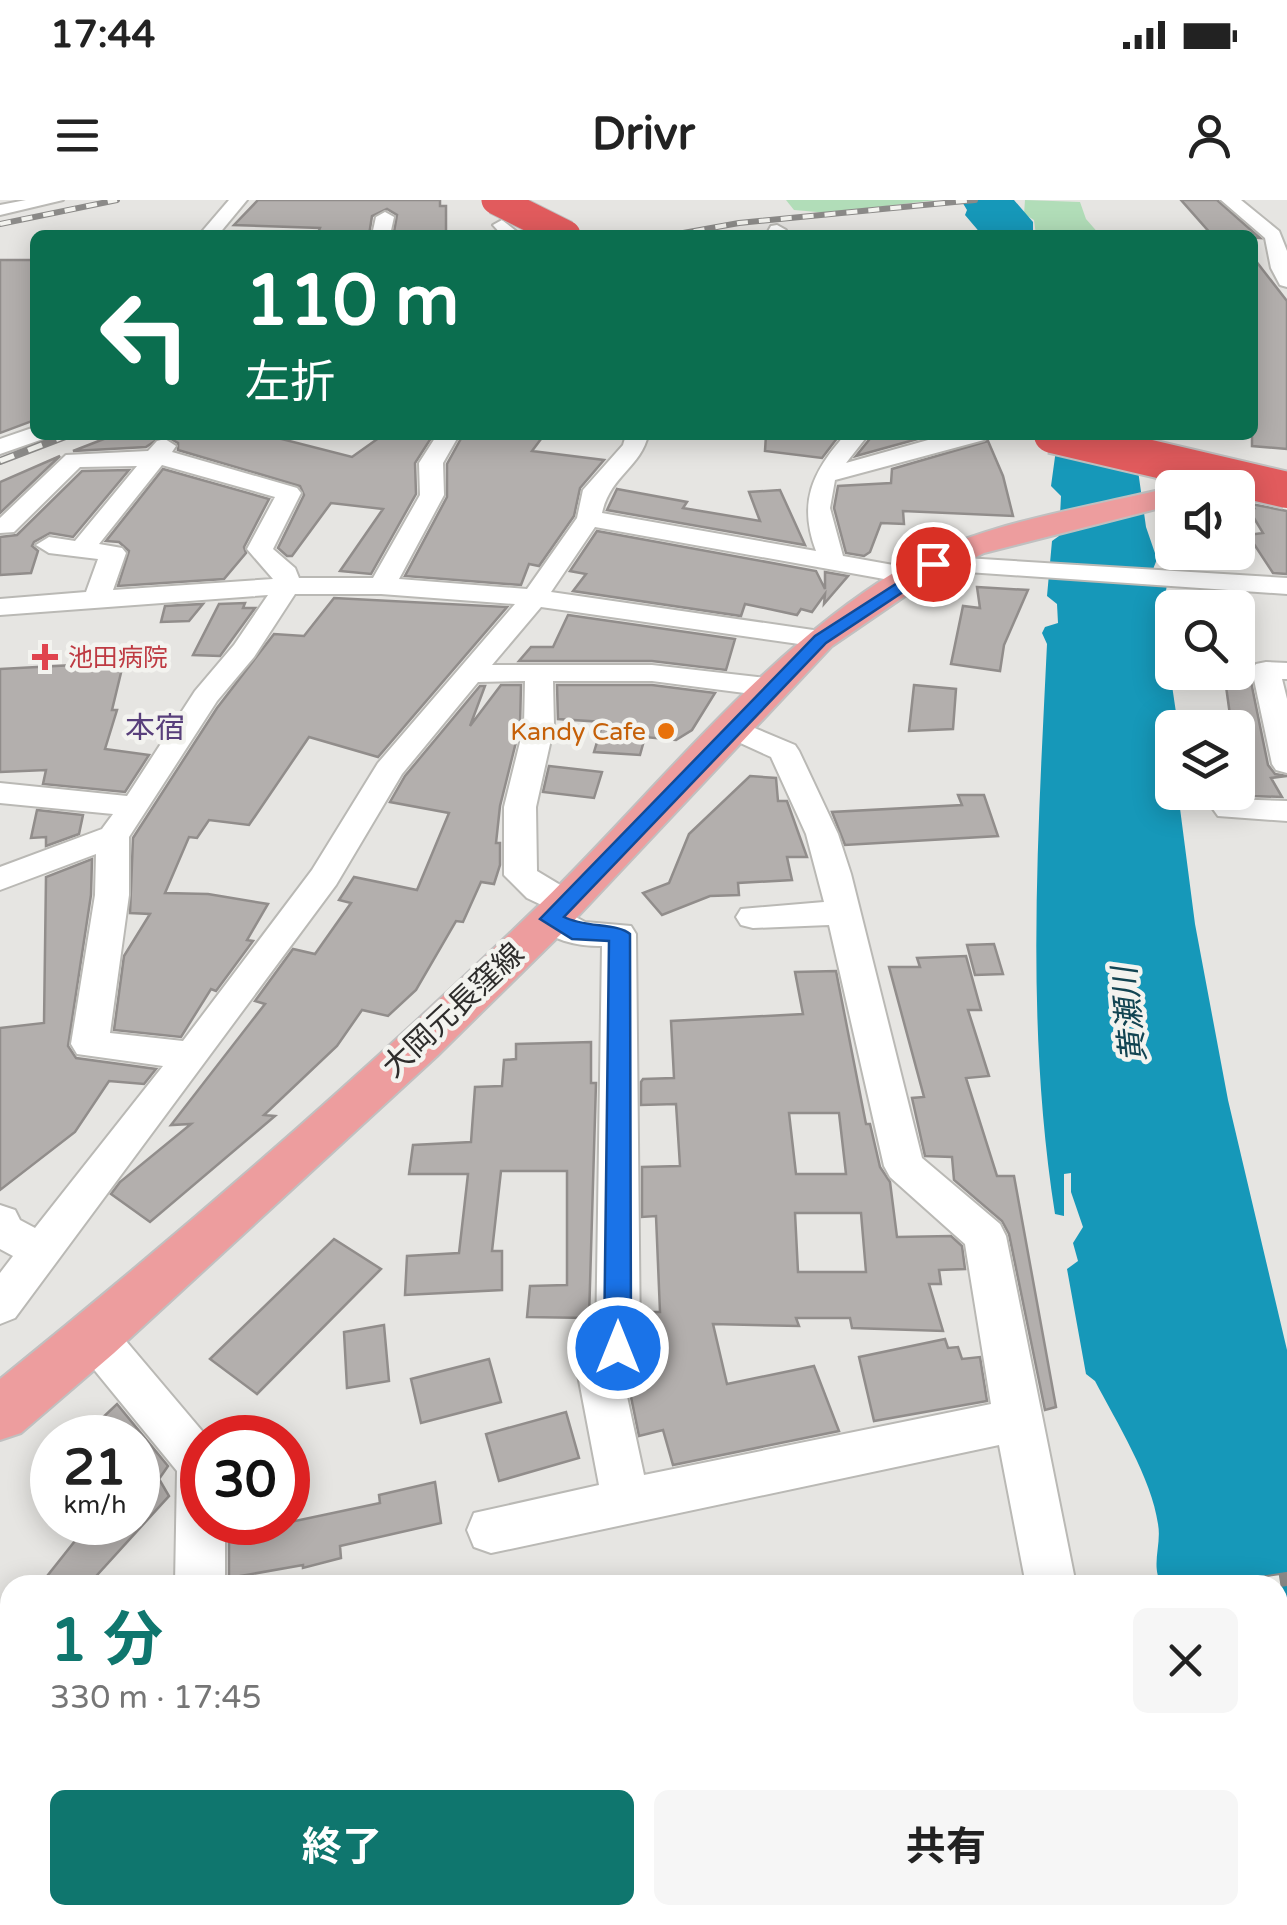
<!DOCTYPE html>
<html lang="ja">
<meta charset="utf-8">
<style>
body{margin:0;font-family:"Varela Round","Noto Sans JP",sans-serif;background:#f6f6f6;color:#222;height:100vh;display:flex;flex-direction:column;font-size:38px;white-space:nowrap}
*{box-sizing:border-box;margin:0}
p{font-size:32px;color:#767676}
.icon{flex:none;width:55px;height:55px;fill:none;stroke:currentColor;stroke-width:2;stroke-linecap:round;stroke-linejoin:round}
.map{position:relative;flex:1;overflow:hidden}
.panel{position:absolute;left:0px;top:1375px;width:1288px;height:350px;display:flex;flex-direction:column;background:#fff;border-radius:30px 30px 0 0;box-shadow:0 5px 25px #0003}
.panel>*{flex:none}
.hud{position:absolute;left:30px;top:30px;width:1228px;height:210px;border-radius:15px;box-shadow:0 5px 25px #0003;background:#0b6e4f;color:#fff;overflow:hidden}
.controls{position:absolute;left:1155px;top:270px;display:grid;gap:20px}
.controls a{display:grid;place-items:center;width:100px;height:100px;border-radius:15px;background:#fff;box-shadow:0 5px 25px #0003;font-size:50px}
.speed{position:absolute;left:30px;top:1215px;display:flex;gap:20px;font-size:50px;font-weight:700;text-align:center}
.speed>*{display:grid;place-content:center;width:130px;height:130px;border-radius:50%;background:#fff;box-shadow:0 5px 25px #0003;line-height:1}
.speed small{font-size:25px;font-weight:400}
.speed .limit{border:15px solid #d22;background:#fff;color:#111}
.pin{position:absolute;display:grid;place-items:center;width:85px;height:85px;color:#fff;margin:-42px;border:5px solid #fff;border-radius:50%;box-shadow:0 2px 10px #0007}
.me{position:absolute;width:110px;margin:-55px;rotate:0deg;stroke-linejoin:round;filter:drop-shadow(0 0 8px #0008)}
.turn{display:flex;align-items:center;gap:35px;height:210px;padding:0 50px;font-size:45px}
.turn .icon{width:130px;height:130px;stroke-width:2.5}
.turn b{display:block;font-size:70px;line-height:85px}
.round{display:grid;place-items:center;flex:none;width:105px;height:105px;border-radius:15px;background:#f6f6f6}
.head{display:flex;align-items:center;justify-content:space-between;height:170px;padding:0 50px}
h1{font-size:60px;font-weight:700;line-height:75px;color:#0f766e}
.action{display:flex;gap:20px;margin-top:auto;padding:20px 50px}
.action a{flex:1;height:115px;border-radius:15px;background:#0f766e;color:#fff;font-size:40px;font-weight:700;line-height:115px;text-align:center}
.action a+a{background:#f6f6f6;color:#222}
.status{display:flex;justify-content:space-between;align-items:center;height:70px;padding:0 50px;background:#fff;direction:ltr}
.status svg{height:28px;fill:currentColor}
header{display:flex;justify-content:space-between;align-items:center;height:130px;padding:0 50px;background:#fff;font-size:45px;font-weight:700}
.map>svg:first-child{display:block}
.green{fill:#b1ddb8}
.water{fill:#1698b9}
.building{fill:#b3afad;stroke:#918d8b;stroke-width:2.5;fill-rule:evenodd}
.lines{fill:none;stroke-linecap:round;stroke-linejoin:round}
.minor-casing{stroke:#bab9b5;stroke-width:4}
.major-casing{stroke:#c0c0c0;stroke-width:4}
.minor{fill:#fff;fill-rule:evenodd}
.major{fill:#ed9d9e;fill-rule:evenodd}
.rail-far2-casing{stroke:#8b8a88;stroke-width:6}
.rail-far1-casing{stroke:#8b8a88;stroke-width:8}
.rail-casing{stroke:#8b8a88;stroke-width:14}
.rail-far2{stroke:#f3f3ef;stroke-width:4;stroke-dasharray:11;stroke-linecap:butt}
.rail-far1{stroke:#f3f3ef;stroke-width:5;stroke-dasharray:15;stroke-linecap:butt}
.rail{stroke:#f3f3ef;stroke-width:10;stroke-dasharray:31;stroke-linecap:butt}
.highway-bridge-far1-casing{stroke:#c0c0c0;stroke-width:31;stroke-linecap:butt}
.highway-bridge-casing{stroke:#c0c0c0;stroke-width:40;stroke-linecap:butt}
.highway-bridge-far1{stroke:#e15b5d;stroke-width:29}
.highway-bridge{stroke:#e15b5d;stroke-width:36}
.route{fill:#1a73e8;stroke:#114b97;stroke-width:2.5}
.health-dot{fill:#e0444e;stroke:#f3f3ef;stroke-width:4}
.food-dot{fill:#e8710a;stroke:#f3f3ef;stroke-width:4}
.labels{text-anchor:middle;stroke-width:9;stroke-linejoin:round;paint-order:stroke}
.far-health-label{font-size:25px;fill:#be3a42;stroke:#f3f3ef;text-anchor:start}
.far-food-label{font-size:25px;fill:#c56008;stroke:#f3f3ef;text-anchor:end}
.far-quarter-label{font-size:30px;fill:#583f7b;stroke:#f3f3ef}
.street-label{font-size:30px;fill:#2e2d2c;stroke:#f3f3ef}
.water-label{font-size:32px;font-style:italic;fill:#124452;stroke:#f3f3ef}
</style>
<div class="status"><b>17:44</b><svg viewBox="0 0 49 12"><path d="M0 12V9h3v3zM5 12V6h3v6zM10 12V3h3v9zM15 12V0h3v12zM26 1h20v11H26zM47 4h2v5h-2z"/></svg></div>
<header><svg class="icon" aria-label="menu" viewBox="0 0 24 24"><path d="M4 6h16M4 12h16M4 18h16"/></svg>Drivr<svg class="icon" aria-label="person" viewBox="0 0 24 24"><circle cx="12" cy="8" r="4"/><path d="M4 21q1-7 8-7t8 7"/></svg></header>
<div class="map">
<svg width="1287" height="1725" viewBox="0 0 1287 1725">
<rect width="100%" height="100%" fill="#e6e5e2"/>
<g class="green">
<polygon points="786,0 936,0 829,13 794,10"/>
<polygon points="1025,0 1080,2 1086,19 1100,35 1036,35 1034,20 1024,14"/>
</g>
<g class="water">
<polygon points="961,0 1014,0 1033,22 1033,35 982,35 965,15 967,10"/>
<path d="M1058,235H1133L1146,327L1157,359L1152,372L1167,385L1159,429L1166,445L1178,526L1171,531L1172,592L1178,593L1195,724L1228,900L1287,1150V1643L1278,1614V1385H1162C1150,1366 1162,1345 1158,1324C1152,1279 1116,1221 1095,1181L1086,1174L1067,1069L1078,1061L1073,1043L1083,1027L1071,992V973L1064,974V1016L1055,1014C1025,824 1038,634 1047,444L1042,433L1045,427L1058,423L1057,404L1047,396L1052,341L1059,336L1061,296L1051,286Z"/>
</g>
<g class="building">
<polygon points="258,0 440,0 440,6 446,6 446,33 394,32 397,15 387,9 372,16 369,35 317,35 320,28 234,25"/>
<polygon points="1181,0 1217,0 1260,38 1212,35"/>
<polygon points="1252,56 1287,101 1287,249 1252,246"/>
<polygon points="0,60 35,60 35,220 0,233"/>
<polygon points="114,235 266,235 352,257 383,235 433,235 415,263 416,294 371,374 340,371 383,309 331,303 292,356 287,356 278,348 304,295 300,286 178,250 178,243 164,235 146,247 73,251"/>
<polygon points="463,235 544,235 532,251 604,260 580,288 574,316 539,366 529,364 521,385 405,376 447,297 447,264"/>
<polygon points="766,235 825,235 838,237 822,258 765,251"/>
<polygon points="873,235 932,235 856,256"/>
<polygon points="988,241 1003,276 1013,316 903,311 904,324 881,323 870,352 864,356 846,353 834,308 838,286 891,283 892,269"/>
<polygon points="60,256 0,313 0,282"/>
<polygon points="163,269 269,299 244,347 246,353 224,379 118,386 129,351 119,342 106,341"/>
<polygon points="129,270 73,337 50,333 34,342 32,346 38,351 31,373 0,375 0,337 17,335 82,271"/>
<polygon points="617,289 687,302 683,308 760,321 749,292 780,290 805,345 607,310"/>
<polygon points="1251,304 1287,311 1287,374 1273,373 1248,335 1263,333 1248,308 1254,308"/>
<polygon points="597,331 816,371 825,389 825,372 848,376 824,404 825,394 812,412 801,409 797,415 745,404 741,416 573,391 586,374 570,371"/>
<polygon points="977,387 1028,390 1004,445 1000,471 951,464 963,406 980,408"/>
<polygon points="334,398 507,407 378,557 309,537 249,625 209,620 197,638 189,637 165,693 208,694 268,704 247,740 253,741 216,791 211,789 181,837 114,830 124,756 150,714 130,713 133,638 217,508 274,434 304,436"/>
<polygon points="245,403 243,408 255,408 220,456 193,455 219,404"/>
<polygon points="203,404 189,421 161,422 165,406"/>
<polygon points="568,415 735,439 726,470 652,461 519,461 531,447 553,447"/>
<polygon points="126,452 112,510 117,510 105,549 149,555 125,592 43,584 46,570 0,572 0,469 74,465 78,454"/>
<polygon points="1224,472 1249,472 1268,565 1275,574 1287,576 1271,578 1282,597 1253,596 1238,567 1250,567 1249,517 1230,515"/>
<polygon points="501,485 521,485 520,526 500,606 496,643 500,643 500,665 494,684 481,682 463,722 456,721 416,790 388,816 362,810 337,846 264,915 275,916 150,1022 111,994 120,982 191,924 171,925 265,804 255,801 293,749 315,754 351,703 339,700 354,677 417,690 449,613 390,602 405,576 480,486 485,486 470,526"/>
<polygon points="557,485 652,485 715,493 692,530 676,540 645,537 640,555 594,552 603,522 558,519"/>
<polygon points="914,485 956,489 953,529 909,531"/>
<polygon points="549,566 602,572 594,598 543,592"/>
<polygon points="750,576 776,578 778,601 787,601 807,657 787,657 792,680 738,683 739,695 710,696 662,715 643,693 669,683 689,634"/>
<polygon points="958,595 984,595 998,636 845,645 832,612 962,605"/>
<polygon points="37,610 83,615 79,634 46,646 46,637 31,638"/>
<polygon points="92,659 91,695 68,846 76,858 156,869 144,884 109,881 75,932 0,990 0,828 44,823 46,677"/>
<polygon points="994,744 1003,774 975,775 967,745"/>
<polygon points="966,756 981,810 968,810 989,876 966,878 997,976 1014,976 1056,1207 1045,1210 1009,1034 1002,1021 954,980 952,957 925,956 912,898 924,897 889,767 920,767 917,758"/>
<path d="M836,771L866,924H870L880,967L890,982L897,1037L951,1036L962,1046L965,1069L939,1070L941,1084H929L943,1131L852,1128L850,1118H796L799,1126L713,1124L727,1184L814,1166L839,1231L673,1265L663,1230L639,1236L630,1192L647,1189L648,1112H660L656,1016L642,1017V967L680,966L676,904L641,905V882L643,879L674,878L671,821L803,814L795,772ZM789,913H839L846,974H796ZM795,1013H861L866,1072H798Z"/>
<polygon points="591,842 591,883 596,883 589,1118 527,1117 530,1086 567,1085 567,971 501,971 492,1051 502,1051 502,1090 405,1095 407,1056 459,1053 468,974 409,974 413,945 471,942 475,887 502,886 504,860 516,859 516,844"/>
<polygon points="334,1039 381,1069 257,1194 210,1159"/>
<polygon points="384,1125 389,1181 347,1188 344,1132"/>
<polygon points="945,1139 948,1148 958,1147 962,1159 980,1157 987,1201 874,1221 859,1157"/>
<polygon points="489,1159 501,1202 421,1223 411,1179"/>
<polygon points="117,1204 168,1266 159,1279 169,1296 88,1385 40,1385 90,1322 138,1322 138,1238 81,1238"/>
<polygon points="566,1212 579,1258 499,1281 486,1234"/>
<polygon points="435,1282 441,1323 340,1346 341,1358 303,1368 303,1365 229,1378 229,1335 380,1303 379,1295"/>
</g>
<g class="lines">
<g class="minor-casing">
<g id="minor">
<polygon points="26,0 63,0 0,15 0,5"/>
<polygon points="229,0 247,0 218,35 199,35"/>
<polygon points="1221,0 1241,0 1279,31 1287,51 1287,87 1280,85 1271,68 1265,38"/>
<polygon points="385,12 394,17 390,35 372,35 376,17"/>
<polygon points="502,20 521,35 502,35 493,25"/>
<polygon points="777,25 786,30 784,35 766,35 771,26"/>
<polygon points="35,227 35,235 46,235 43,239 0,254 0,239"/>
<path d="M437,235H459L443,263L444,295L399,379L527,389L577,318L583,290L623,245L626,235H648C641,267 610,276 602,313L816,351C798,303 812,272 845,235H868L846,263L946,235H987L984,240L835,280L830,308L843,356L921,370L925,376L921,382L912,384L595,327L551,392L820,431L830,433L834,439L830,445L820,447L541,407L492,465H652L775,479L785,482L789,488L785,494L775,497L652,481H553L554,526L536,607L537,671L577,695L582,703L577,711L568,713L585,722L631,726L636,734L640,1148L623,1178L644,1275L991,1204L965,1044L890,977L884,966L829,725L753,728L741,725L736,717L741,709L824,702L806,634L771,557L725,536L720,530L725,524H745L795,545L799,551L838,634L851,674L922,958L1000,1024L1006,1036L1076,1385H1026L999,1245L491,1353L474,1347L467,1330L474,1313L599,1285L578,1175L596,1144L602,746C578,746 547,741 534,719L539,711L548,708L527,698L504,675V607L524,526L525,481L478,482L402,574L336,685L15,1118L0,1124V1073L13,1056L0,1049V1005L15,1010L20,1020L35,1028L163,866L77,854L71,844L95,695L96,654L0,690V667L102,629L113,614L0,603V583L127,596L195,491L234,445L268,395L0,415V399L86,392L98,359L49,353L36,345L49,337L75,341L137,266L80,267L14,332L0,333V318L66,255L148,251L157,241L165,239L176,246L172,252L297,288L301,293L273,349L295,368L299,378H373L420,295L419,263ZM162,265L275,297L247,349L273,379L113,390L126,353L122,348L99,344ZM295,394H381L515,404L378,563L312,670L183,841L110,833L129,695V637L217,501L254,457Z"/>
<polygon points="933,356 1287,378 1287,394 924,369 920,364"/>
<polygon points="1266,462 1287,463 1287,479 1282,479 1287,499 1287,573 1276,570 1272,564 1252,470 1256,464"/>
<polygon points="1229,599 1287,601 1287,621 1218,616 1213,609 1218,602"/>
<polygon points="94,1117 110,1122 208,1238 202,1238 202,1322 225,1322 225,1385 175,1385 177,1271 78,1150 72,1136 78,1122"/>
<polygon points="156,1715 266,1715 262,1725 152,1725"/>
<rect x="1089" y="1715" width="58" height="10"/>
</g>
</g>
<g class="major-casing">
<path id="major" d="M1172,287V305L984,353L924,383L832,446L566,729L437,856L114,1153L21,1233L0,1240V1179C182,1032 366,872 534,710C653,595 756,457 898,370C976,323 1084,309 1172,287Z"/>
</g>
<use href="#minor" class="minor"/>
<use href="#major" class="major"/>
<g class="rail-far2-casing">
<g id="rail-far2">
<polyline points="0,24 117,0"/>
<polyline points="672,35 739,23 975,0"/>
</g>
</g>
<g class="rail-far1-casing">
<polyline id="rail-far1" points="0,261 68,235"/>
</g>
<g class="rail-casing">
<g id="rail">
<polyline points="1249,1385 1287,1379"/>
<polyline points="1278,1413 1287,1411"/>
<polyline points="0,1626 10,1624"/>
<polyline points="0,1660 10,1658"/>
</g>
</g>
<use href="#rail-far2" class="rail-far2"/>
<use href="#rail-far1" class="rail-far1"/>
<use href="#rail" class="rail"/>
<g class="highway-bridge-far1-casing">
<polyline id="highway-bridge-far1" points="496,0 566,35"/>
</g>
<g class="highway-bridge-casing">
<polyline id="highway-bridge" points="1052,235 1287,290"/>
</g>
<use href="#highway-bridge-far1" class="highway-bridge-far1"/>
<use href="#highway-bridge" class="highway-bridge"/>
</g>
<path class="route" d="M933,360L939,361V368L826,443L564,717C585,728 618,723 630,734L631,1148L627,1157L618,1160L608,1157L604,1148L609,741L572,739L540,719L815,436Z"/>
<path class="health-dot" d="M40 442h10v10h10v10h-10v10h-10v-10h-10v-10h10z"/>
<circle class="food-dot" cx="666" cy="531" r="10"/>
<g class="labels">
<g class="far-health-label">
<text x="68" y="466">池田病院</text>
</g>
<g class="far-food-label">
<text x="646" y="540">Kandy Cafe</text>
</g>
<g class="far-quarter-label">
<text x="155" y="538">本宿</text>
</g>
<g class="street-label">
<text transform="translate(453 810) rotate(-43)" y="10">大岡元長窪線</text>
</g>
<g class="water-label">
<text transform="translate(1129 815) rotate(-96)" y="11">黄瀬川</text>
</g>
</g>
</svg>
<div class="controls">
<a><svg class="icon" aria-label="sound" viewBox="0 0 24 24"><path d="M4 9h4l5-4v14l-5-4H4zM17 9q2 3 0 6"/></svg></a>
<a><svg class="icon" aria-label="search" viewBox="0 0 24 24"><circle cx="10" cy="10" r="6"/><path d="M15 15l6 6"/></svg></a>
<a><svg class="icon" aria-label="layers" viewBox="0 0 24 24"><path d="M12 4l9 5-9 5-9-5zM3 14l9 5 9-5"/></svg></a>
</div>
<div class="speed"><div>21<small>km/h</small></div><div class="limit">30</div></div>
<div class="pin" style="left:933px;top:364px;background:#d93025"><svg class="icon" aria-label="arrive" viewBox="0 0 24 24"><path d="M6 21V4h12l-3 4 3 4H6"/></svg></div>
<svg class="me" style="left:618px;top:1148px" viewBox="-20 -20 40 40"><circle r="17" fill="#1a73e8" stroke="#fff" stroke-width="3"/><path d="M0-11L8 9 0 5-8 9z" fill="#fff"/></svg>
<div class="hud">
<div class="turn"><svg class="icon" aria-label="left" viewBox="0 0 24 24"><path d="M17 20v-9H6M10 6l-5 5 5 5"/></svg><div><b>110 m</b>左折</div></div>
</div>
<section class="panel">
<div class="head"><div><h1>1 分</h1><p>330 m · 17:45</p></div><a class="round"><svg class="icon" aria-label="close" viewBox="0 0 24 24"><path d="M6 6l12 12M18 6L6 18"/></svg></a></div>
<div class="action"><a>終了</a><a>共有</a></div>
</section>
</div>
